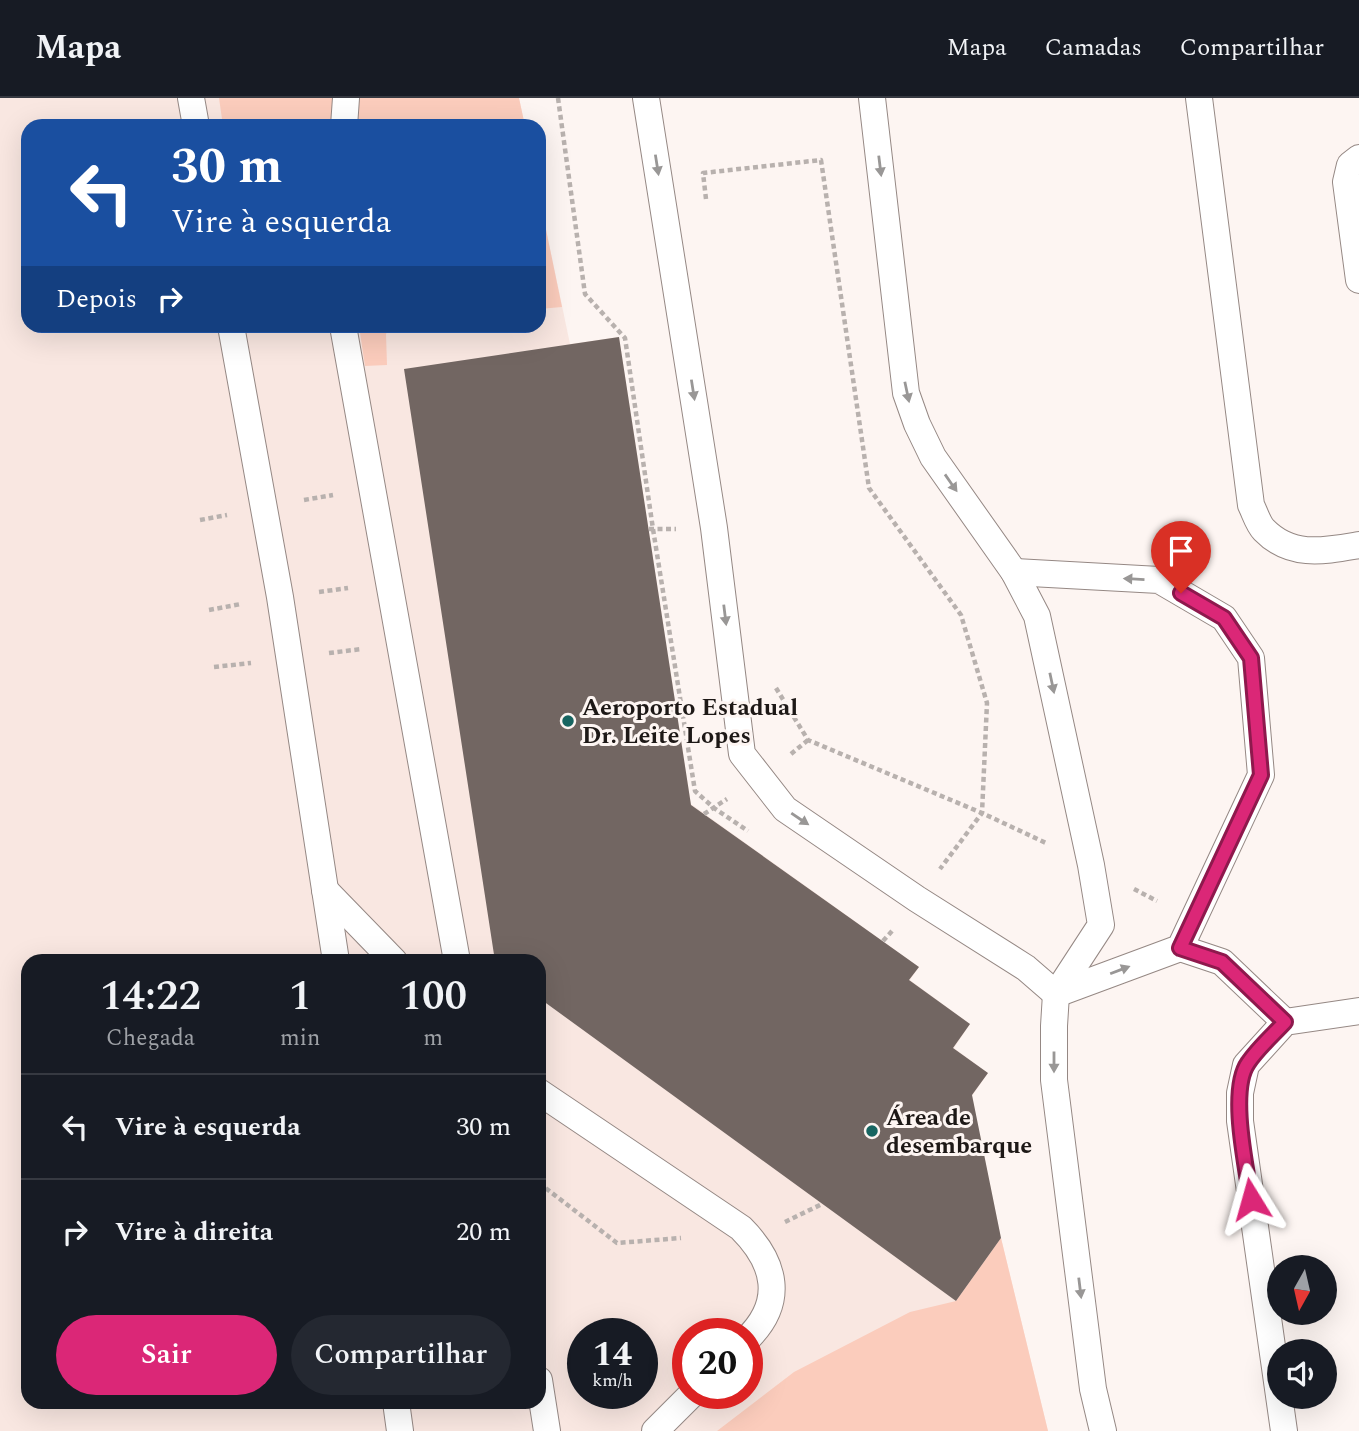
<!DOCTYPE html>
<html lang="pt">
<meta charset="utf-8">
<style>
body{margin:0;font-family:Spectral,serif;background:#242831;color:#f1f3f6;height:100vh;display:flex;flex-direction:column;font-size:26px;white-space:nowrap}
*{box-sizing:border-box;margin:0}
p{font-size:23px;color:#9ea1a6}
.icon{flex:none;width:38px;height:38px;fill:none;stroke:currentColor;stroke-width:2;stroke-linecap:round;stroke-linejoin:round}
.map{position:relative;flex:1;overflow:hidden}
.panel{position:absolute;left:21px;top:856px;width:525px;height:455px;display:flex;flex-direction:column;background:#171b24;border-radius:21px;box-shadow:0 7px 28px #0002}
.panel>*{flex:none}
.top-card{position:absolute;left:21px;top:21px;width:525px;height:214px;border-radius:21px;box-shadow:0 7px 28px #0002;background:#1a4fa0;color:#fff;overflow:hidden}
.needle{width:46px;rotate:188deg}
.buttons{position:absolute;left:1267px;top:1157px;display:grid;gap:14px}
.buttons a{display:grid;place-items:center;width:70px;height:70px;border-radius:50%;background:#171b24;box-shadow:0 7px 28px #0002;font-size:35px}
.speed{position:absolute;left:567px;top:1220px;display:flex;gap:14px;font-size:35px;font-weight:700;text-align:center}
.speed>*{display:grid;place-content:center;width:91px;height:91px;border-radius:50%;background:#171b24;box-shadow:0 7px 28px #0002;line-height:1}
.speed small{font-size:18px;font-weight:400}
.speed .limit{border:10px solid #d22;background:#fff;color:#111}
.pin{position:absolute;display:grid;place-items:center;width:60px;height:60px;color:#fff;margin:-72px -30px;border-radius:50% 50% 50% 0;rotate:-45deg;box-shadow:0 0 7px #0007}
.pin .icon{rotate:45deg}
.me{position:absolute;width:77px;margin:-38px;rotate:352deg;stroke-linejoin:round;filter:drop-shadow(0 0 5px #0008)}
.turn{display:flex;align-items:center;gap:24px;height:147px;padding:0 35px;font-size:32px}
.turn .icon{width:91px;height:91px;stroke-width:2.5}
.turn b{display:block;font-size:49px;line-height:60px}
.then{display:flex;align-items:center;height:66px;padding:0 35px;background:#0003;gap:14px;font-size:26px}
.eta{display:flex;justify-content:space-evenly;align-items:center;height:119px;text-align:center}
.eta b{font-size:42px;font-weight:600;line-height:49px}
.action{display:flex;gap:14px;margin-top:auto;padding:14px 35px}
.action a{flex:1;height:80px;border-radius:42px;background:#db2777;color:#fff;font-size:28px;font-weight:600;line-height:80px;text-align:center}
.action a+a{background:#242831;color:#f1f3f6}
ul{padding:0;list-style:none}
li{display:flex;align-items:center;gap:21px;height:105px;padding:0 35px;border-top:2px solid #363941}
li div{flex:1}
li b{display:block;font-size:26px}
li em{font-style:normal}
header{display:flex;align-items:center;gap:42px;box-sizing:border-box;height:98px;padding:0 35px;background:#171b24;border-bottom:2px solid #363941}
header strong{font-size:33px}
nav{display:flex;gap:38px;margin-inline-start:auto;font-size:24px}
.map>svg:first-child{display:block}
.built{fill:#f9e7e1;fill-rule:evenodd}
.green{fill:#fbccbc}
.building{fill:#726662}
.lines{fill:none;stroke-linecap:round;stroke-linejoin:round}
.service-casing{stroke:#958884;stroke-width:28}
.path{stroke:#b8b1ae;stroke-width:4.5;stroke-dasharray:5 3.5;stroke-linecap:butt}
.service{stroke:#fff;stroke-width:26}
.oneway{fill:#999796}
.route-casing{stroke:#8e194d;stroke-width:18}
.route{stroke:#db2777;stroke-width:12}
.poi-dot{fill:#176561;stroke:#fdf5f2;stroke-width:2.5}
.labels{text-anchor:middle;stroke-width:6;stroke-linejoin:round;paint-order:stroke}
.poi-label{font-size:24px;font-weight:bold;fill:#1d1816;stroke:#fdf5f2;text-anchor:start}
</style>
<header>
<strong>Mapa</strong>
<nav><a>Mapa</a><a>Camadas</a><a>Compartilhar</a></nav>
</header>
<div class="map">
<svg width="1359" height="1333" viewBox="0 0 1359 1333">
<rect width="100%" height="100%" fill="#fdf5f2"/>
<path class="built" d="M0,0H519L525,28H28V228H539V98L570,246L619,239L691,706L919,869L910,882L970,926L954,950L988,975L972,998L1001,1140L1048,1333H0ZM28,863H539V1304H28ZM583,1236H642V1295H583ZM688,1236H747V1295H688Z"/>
<g class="green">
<polygon points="219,0 519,0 525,28 223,28"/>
<polygon points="539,98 562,209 539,211"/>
<polygon points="359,228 390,228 386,236 387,267 365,268"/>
<polygon points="1001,1140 1048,1333 717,1333 794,1274 910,1214 956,1203"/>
</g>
<polygon class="building" points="619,239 691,707 919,869 909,882 970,926 953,950 988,975 972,997 1001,1140 956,1203 539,900 539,863 495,863 404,271"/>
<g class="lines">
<g class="service-casing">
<g id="service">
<polyline points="191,0 196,28"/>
<polyline points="646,0 714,430 742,656 785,711 917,801 1026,870 1056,896"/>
<polyline points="872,0 906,295 917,326 933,359 1014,474 1037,518 1091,767 1101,827 1056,896 1054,928 1054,982 1093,1291 1103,1333"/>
<path d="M1199,0L1251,407C1255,415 1258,426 1264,432C1291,460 1324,453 1359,447"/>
<polyline points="344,28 346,0"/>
<polyline points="1359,60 1350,67 1346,84 1359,182"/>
<polyline points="231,228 280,499 336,863"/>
<polyline points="343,228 457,863"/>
<polyline points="1014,474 1159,482 1224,520 1251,560 1261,677 1180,850 1056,896"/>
<polyline points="325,792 394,863"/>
<polyline points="1180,850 1222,864 1285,924"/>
<path d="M539,994L741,1130C776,1165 785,1204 747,1241"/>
<polyline points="539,1282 547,1333"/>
<polyline points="396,1304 400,1333"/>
<polyline points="655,1333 693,1295"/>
<polyline points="1284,1333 1240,1023 1240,995 1246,967 1285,924 1359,913"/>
</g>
</g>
<g class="path">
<polyline points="558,0 585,196 625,240 653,431 695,693 714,710 748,733"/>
<polyline points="706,101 703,75 821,62 869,390 961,517 987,605 982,715 940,771"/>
<polyline points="304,402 333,397"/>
<polyline points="200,422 227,417"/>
<polyline points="649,431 676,431"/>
<polyline points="319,494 348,490"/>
<polyline points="209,512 241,506"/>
<polyline points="329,555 362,551"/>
<polyline points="214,569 251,565"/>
<polyline points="776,590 808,642 982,715 1046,745"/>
<polyline points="791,656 808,642"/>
<polyline points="704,716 727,701"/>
<polyline points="1134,791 1157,803"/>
<polyline points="883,843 892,833"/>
<polyline points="539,1085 617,1145 681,1140"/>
<polyline points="785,1124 822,1106"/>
</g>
<use href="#service" class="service"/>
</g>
<defs><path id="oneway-solid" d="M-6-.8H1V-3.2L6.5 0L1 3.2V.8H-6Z" transform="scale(1.75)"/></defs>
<g class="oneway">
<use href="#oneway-solid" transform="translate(657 67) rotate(81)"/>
<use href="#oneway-solid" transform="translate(880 68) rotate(83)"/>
<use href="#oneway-solid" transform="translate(693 292) rotate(81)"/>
<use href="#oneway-solid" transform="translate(907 294) rotate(78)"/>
<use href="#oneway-solid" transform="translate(951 385) rotate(55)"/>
<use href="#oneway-solid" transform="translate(1134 481) rotate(-177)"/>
<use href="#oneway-solid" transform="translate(725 517) rotate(83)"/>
<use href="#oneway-solid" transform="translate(1052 585) rotate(78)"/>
<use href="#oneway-solid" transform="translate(800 721) rotate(34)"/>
<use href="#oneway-solid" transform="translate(1120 872) rotate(-21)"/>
<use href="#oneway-solid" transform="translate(1054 964) rotate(90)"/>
<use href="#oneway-solid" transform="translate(1080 1190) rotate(83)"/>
</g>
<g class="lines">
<g class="route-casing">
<path id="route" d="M1181,495L1224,520L1251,560L1261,677L1180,850L1222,864L1285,924C1273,937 1258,950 1248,965C1229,992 1246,1068 1251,1101"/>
</g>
<use href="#route" class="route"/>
</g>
<g class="poi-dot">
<circle cx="568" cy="623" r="7"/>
<circle cx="872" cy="1033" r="7"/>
</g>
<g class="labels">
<g class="poi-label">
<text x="582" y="617">Aeroporto Estadual<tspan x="582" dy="28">Dr. Leite Lopes</tspan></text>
<text x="886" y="1027">Área de<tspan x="886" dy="28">desembarque</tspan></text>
</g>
</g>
</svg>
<div class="buttons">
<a><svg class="needle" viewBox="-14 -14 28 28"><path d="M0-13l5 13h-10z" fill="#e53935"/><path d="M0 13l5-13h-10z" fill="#9ea1a6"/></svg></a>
<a><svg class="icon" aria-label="sound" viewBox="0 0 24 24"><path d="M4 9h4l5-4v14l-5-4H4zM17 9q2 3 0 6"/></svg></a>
</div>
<div class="speed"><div>14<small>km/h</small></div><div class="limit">20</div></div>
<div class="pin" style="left:1181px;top:495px;background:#d93025"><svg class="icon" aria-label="arrive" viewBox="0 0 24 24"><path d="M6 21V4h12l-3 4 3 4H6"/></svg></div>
<svg class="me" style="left:1251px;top:1101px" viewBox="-20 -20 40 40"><path d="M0-17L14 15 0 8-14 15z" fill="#db2777" stroke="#fff" stroke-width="4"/></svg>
<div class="top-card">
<div class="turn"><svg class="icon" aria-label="left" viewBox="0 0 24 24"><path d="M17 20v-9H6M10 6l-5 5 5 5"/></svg><div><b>30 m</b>Vire à esquerda</div></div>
<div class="then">Depois<svg class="icon" aria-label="right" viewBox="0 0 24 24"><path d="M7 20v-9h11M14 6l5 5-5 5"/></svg></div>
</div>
<section class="panel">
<div class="eta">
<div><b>14:22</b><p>Chegada</p></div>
<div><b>1</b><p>min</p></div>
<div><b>100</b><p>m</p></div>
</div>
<ul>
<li><svg class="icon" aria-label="left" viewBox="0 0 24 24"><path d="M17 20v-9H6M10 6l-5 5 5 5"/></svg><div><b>Vire à esquerda</b></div><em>30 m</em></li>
<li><svg class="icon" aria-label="right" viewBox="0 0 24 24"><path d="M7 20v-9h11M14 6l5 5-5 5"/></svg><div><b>Vire à direita</b></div><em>20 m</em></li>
</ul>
<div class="action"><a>Sair</a><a>Compartilhar</a></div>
</section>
</div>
